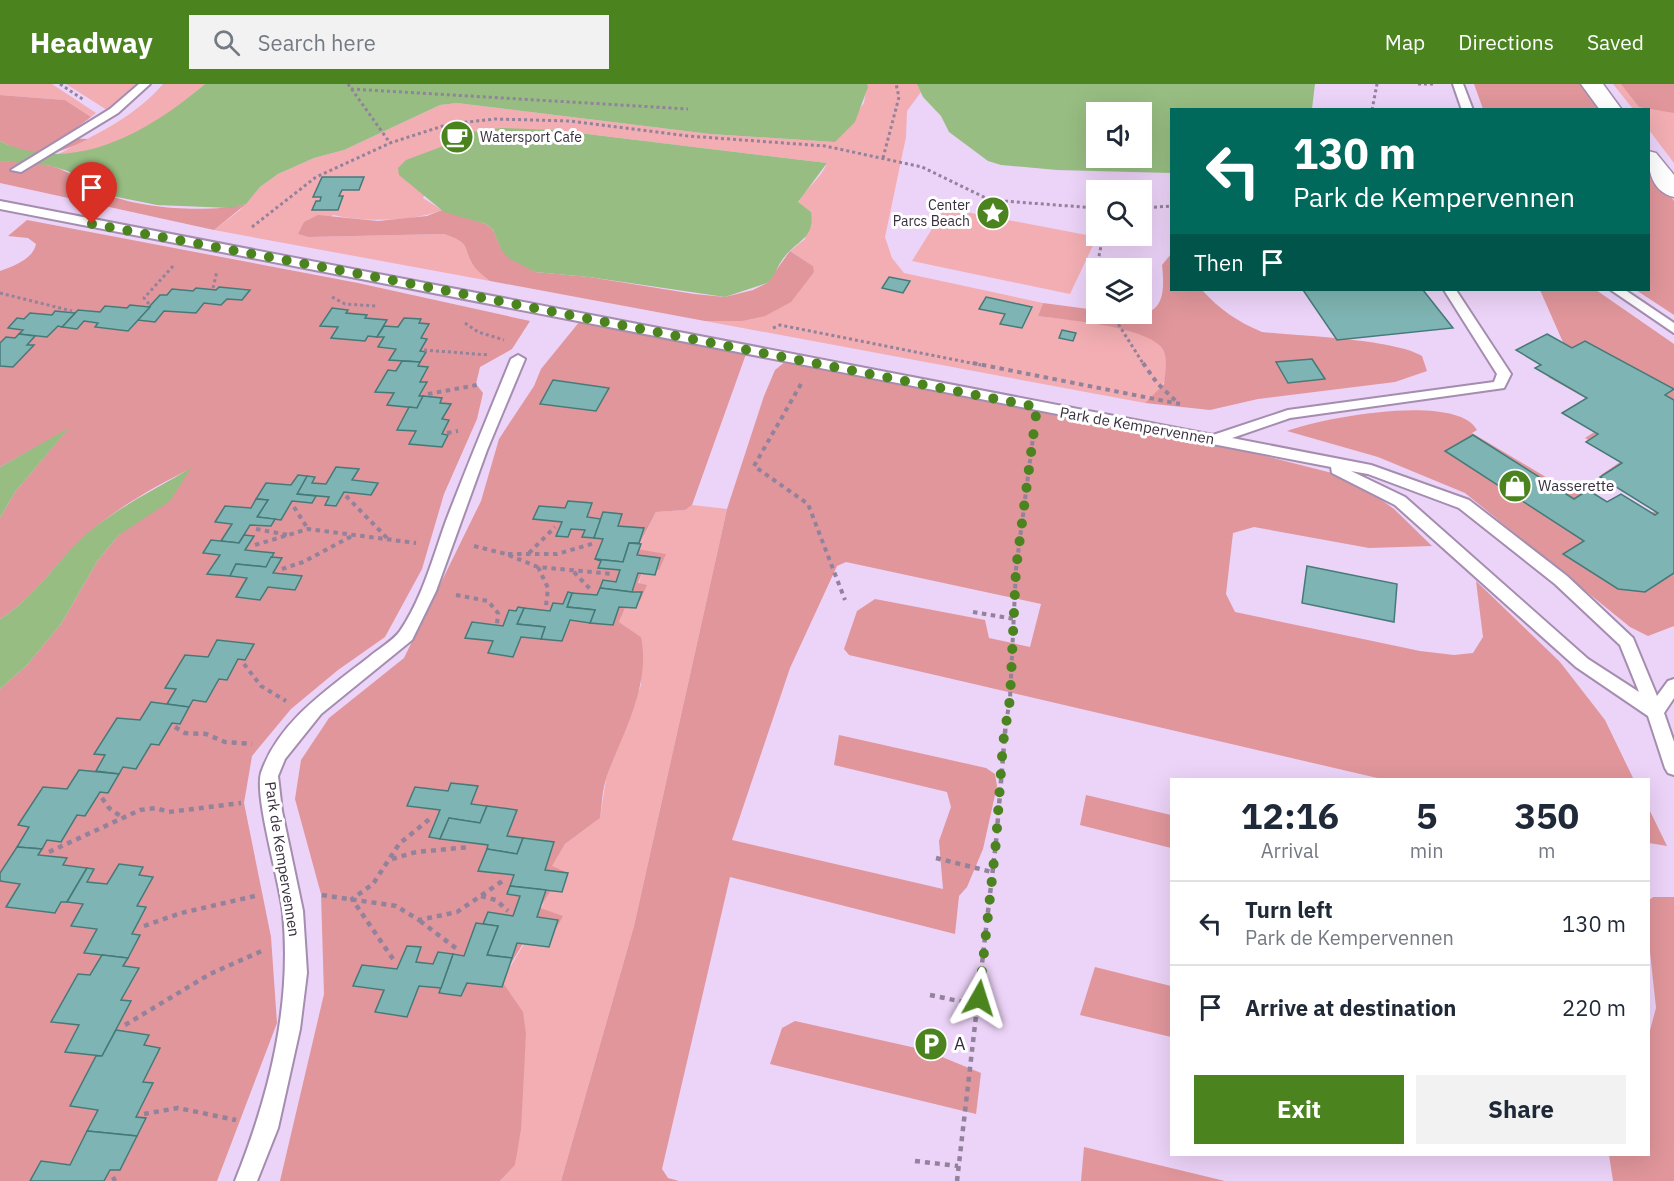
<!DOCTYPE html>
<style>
body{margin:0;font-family:"IBM Plex Sans",sans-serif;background:#f2f2f3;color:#1f2937;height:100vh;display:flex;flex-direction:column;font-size:22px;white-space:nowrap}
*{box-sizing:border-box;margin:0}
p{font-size:20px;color:#747a83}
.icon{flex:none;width:33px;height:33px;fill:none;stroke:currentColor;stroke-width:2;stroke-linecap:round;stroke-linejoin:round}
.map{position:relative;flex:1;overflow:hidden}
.panel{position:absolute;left:1170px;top:694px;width:480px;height:378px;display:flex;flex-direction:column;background:#fff;border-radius:0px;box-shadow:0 6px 24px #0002}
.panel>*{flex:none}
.hud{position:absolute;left:1170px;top:24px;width:480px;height:183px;border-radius:0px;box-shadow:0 6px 24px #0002;background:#00695c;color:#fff;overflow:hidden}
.buttons{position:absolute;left:1086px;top:18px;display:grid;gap:12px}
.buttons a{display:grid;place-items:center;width:66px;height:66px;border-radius:0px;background:#fff;box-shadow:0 6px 24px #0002;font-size:30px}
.pin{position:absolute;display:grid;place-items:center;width:51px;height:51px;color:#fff;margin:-62px -26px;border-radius:50% 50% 50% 0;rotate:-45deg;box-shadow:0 0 6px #0007}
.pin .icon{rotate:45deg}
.me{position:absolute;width:66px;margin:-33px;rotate:6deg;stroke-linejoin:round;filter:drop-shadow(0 0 4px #0008)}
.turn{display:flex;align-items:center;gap:21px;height:126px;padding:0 24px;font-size:27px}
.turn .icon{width:78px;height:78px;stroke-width:2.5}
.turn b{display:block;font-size:42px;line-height:51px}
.then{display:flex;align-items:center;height:57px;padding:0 24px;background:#0003;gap:12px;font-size:22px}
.eta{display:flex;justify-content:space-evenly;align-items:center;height:102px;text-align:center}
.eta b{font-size:36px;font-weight:700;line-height:42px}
.action{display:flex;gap:12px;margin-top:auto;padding:12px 24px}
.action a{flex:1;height:69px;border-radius:0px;background:#4b841e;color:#fff;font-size:24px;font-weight:700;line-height:69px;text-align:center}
.action a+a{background:#f2f2f3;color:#1f2937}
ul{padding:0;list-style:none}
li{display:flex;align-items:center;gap:18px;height:84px;padding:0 24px;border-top:2px solid #e0e1e3}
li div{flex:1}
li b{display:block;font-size:22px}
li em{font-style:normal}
header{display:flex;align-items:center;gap:36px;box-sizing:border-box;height:84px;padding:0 30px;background:#4b841e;color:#fff}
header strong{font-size:28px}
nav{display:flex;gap:33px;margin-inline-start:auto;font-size:21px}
.search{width:420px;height:54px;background:#f2f2f3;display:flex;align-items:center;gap:15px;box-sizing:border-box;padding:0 21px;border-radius:0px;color:#747a83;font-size:22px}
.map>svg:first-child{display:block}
.green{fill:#f2aeb2}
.forest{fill:#e0969b}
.water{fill:#97bd82;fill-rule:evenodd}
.building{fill:#7eb4b3;stroke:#457a79;stroke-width:1.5}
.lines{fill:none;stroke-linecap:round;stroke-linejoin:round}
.lane-casing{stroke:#a48daf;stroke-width:4}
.street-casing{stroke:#a48daf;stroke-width:3}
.path-far2{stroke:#93829c;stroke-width:3;stroke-dasharray:3 3;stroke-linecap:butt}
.path-far1{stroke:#93829c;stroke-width:4;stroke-dasharray:4.5 4.5;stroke-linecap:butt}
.path{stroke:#93829c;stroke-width:4.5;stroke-dasharray:5 5;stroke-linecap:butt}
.lane{fill:#fff;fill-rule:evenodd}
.street{fill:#fff;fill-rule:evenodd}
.route{stroke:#4b841e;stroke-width:10;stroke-dasharray:0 18}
.labels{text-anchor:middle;stroke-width:6;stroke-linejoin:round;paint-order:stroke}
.far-poi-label{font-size:14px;fill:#382e3d;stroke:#fff;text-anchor:start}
.street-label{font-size:15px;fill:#382e3d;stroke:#fff}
.poi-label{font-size:15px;fill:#382e3d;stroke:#fff;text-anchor:start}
.near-poi-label{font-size:18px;fill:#382e3d;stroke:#fff;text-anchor:start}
</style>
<header>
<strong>Headway</strong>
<div class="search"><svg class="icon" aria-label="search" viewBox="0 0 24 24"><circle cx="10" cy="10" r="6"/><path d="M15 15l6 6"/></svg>Search here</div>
<nav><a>Map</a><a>Directions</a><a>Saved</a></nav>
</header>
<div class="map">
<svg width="1674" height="1097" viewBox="0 0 1674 1097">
<rect width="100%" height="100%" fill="#ecd3f8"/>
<g class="green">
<polygon points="0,0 52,0 96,29 91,33 65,16 0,11"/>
<polygon points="66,0 139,0 107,26"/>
<path d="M163,0H205C165,34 114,71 59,70C96,50 135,33 163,0Z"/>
<path d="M867,0H917L921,8L907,27L906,53L885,153L892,174L904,189L1043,219L1038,232C1070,236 1138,239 1160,262C1168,270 1167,289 1164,298C1161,306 1151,313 1145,319L705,237H742L813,182L790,167L805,155L811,128L798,119C805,104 821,95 827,79L554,46L472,48L454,58L423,114L442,126C413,138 363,138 333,131L309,153L444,150C474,160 461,164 475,184C479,189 485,193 490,197L214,146L240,126L260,103L278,90L314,74L344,66L440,21L457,19L710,50L835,58L864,19Z"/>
<polygon points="1613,0 1674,0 1674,79 1649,46 1648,26 1633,25"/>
<polygon points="945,124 1097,153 1070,210 912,177"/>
<path d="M692,421L727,425L634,842L561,1097H500L515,1081L526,950L501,897C511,881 522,865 530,848C541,826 547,805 566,788L551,783L565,760L600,734L606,695L641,601V553L619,538L629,515L640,517C636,489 644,485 665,470L637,466L656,428L684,426Z"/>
</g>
<g class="forest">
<polygon points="1474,0 1586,0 1606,25 1483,25"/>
<polygon points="1621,0 1674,0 1674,29 1639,23"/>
<path d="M0,11L65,16L91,33L63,54L88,55C52,73 37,76 0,57Z"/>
<path d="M0,77C16,78 35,77 51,82C72,88 89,102 109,111C143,125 210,129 246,120L214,146L0,99Z"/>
<polygon points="1649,82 1674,117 1674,231 1636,206 1648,206"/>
<path d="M442,126L486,140L493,146L502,166L535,188L589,193L694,210L725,213L753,206L767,199L790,167L813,182L814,188L791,218L765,232L742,237H705L490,197C485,193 479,189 475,184C461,164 474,160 444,150L309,153L298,150L304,138L318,131L378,137L427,132Z"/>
<path d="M27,136L358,199L530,237L512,265L480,283L476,300L483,309L477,335L444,410L422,485L385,553L338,586L291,625L252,672L244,719L271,853L277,939L217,1097H0V605L27,581L61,540L98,476L119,451L190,385C155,402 110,428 82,455C54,481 34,514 0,535V434L15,408L67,346L0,383V187C14,182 33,175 36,160L28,154L8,152Z"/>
<path d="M1171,170L1172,206H1202C1219,225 1238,238 1262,248C1299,252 1394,255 1422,272L1427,287L1395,298L1258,315L1210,326L1145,319L1164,300C1165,289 1169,273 1161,263C1143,242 1066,236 1038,232L1043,219L1096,226V230C1143,230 1169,240 1162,181Z"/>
<path d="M1540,206H1596L1674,260V542L1648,552L1630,543L1465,409L1378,373L1287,347C1320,334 1457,308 1477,346L1472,349L1561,402L1571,396L1641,437L1659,424L1601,391L1623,376L1585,354L1599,345L1587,315L1548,293L1553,290L1539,282L1566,265Z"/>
<path d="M580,237L746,270L692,421L685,426L656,428L637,465L666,470L659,486L644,484L638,499L647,501L640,517L629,515L619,538L641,553C651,601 623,648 607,692C602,705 602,721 600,734L565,760L552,782L566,788L559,799L556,798L540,824L563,832L550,855L530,848L501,896L523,928L526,950L521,1045L515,1081L500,1097H280L324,910L321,810L295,715L301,676L329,634L404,574L481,417L499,355L534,302L541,285Z"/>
<polygon points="786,277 1246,367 1332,389 1361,401 1394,425 1432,462 1369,464 1254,443 1233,449 1226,510 1235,528 1420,567 1454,571 1473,569 1483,553 1476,497 1560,578 1605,636 1634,696 1386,696 849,571 844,565 857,527 875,515 985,536 989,554 1030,563 1041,520 846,478 837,482 790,584 732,756 943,805 939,757 951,723 947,708 834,681 839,651 986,684 995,690 997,702 983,765 967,803 959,812 955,850 730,793 662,1085 668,1094 679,1097 561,1097 634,842 727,425 764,312 775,286"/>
<polygon points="1086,711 1171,731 1171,764 1080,741"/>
<polygon points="1648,725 1649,725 1667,762 1649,759"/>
<polygon points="1653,813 1674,813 1674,1097 1613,1097 1609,1071 1648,1071 1649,950 1656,924 1649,859 1649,816"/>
<polygon points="1095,883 1171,902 1171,953 1080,931"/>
<polygon points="795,937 925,966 981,989 976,1030 770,980 782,944"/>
<polygon points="1084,1063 1225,1097 1081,1097"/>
</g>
<g class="water">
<path d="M205,0H867L868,3L855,38L835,58L710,50L457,19L440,21L344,66L314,74L278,90L260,103L246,120L230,124L157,121L112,112L87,101L68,87L47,81L0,77V57C73,93 150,47 205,0Z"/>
<path d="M917,0H1315L1312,25L1172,26L1171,89L1057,86L1001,81L988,77L949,48L941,32L923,13ZM1096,28H1142V74H1096Z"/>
<path d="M501,44L554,46L827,79L798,118L811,128C815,153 799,156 786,171C778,179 776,191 767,199L725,213L589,193L535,188L510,175L502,167L493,146L486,140L444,128L399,91L398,84L406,76L454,58L472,48Z"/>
<polygon points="69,344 15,408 0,434 0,383"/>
<path d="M191,384L170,417L119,451L98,476L61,540L27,581L0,605V535C34,514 54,481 82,454C114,425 154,406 191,384Z"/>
</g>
<g class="building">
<polygon points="322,93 364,93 359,106 342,106 339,112 343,112 338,126 312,126 316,117 320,117 321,113 313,113"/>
<polygon points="889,193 910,197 903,209 882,204"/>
<polygon points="219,203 250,206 242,216 227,215 221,221 204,219 196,229 164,227 155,238 137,236 160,211 167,211 172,205 193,207 196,204 216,206"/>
<polygon points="1303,206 1423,206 1453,244 1337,256"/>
<polygon points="986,213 1032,223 1022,244 1000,240 1005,230 979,225"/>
<polygon points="130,221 150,223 128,247 95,243 98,239 84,237 77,245 62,243 78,226 100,228 105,222 127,224"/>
<polygon points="332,224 348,226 346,229 367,231 365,234 387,236 377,253 368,252 365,257 331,254 338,243 320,242"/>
<polygon points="55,227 75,229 62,243 58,242 47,253 19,250 23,246 8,244 17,234 24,235 30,229 52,231"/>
<polygon points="404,234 421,235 419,239 429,240 421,254 427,255 420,267 426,268 420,278 389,276 396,265 378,263 384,253 377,253 384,242 398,243"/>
<polygon points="1062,246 1076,249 1073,257 1059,254"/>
<polygon points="19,250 35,252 27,261 34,261 13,283 0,282 0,259 6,253 15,254"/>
<polygon points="1547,250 1572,264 1585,257 1674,305 1665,311 1674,316 1674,489 1645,508 1618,505 1563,470 1584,457 1445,367 1473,351 1574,415 1588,406 1607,418 1621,410 1655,431 1658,429 1600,393 1622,379 1586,358 1598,350 1562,329 1587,314 1535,284 1541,281 1516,266"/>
<polygon points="1312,275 1325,295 1288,299 1276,278"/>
<polygon points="402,277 420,278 418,282 428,283 420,298 427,298 419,312 423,312 417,324 387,321 394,309 375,308 388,286 396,287"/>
<polygon points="553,296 609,304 596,327 540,320"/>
<polygon points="423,312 442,314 440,319 451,320 442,335 449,336 442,350 448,351 442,363 409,360 416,347 397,346 409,323 417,324"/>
<polygon points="336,383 359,385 352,396 378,399 371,411 344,408 336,422 325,421 329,413 297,410 307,392 315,393 312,399 326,400"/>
<polygon points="298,391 307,392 297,410 316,412 312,419 292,417 281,436 257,433 268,416 256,415 266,399 291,401"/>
<polygon points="256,415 268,416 257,433 275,435 271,442 250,441 239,459 221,457 232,440 215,438 225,422 251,424"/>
<polygon points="568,417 592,419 587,433 601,435 594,454 582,453 585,446 571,445 568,453 556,452 562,438 533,435 539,422 565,424"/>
<polygon points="603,428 622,430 618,442 644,444 639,459 629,459 623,478 595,475 603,455 594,454"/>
<polygon points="244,451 254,452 245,466 274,469 266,483 236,480 230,492 207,490 220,471 203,469 211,456 239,459"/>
<polygon points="629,459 641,460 637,471 660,474 655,491 638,489 632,508 600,504 603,496 616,498 620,486 598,484 601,477 595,475 623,478"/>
<polygon points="271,473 282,474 273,489 302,492 295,506 268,503 260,516 236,513 247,494 230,492 236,480 266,483"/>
<polygon points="1307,482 1397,500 1394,538 1302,519"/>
<polygon points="600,504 632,508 642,508 636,524 619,523 613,541 590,539 595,526 567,523 572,509 597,511"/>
<polygon points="568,508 572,509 567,523 595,526 590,539 570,536 562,557 541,555 545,543 517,540 524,524 550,527 553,519 563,520"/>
<polygon points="518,523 524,524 517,540 545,543 541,555 521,553 513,573 488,569 493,557 465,554 472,538 503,542 509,526 516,527"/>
<polygon points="217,556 254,560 245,576 238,575 227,596 219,595 206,618 193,616 189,623 167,620 176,605 165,604 185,571 208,573"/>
<polygon points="151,618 189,623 180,640 172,639 159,661 151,660 136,685 123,683 119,690 96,687 105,671 94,670 117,634 140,636"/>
<polygon points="79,686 119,690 108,709 100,708 85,732 77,731 61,758 47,756 42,765 17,763 29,743 18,741 43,703 67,705"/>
<polygon points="451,699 478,702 471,720 487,722 480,739 449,734 440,755 429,753 440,726 407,722 415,703 448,707"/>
<polygon points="487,722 517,726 507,752 523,754 517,770 487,765 488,761 440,755 449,734 480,739"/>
<polygon points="523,754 554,758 545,786 568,789 562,808 510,802 514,791 478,787 487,765 517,770"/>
<polygon points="17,763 42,765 38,771 67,774 63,781 87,784 67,818 61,818 55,829 6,823 20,800 0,797 0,789"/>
<polygon points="119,780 143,783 139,791 153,793 137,822 146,823 132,850 140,851 128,874 84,869 97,845 71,842 83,820 67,818 87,784 94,785 87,798 107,800"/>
<polygon points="510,802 546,806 537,833 558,836 549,863 517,859 512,874 487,871 498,842 483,840 488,828 513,832 520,812 507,810"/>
<polygon points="476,839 498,842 487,871 512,874 502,903 467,899 461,912 439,909 453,870 464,872"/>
<polygon points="407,862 421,863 416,878 433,880 438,868 453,870 441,904 419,902 407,933 375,928 384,906 353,902 362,881 397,885"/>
<polygon points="102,871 128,874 123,882 139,884 121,916 131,917 102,972 65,968 79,941 51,938 78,890 90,891"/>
<polygon points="116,946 149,951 144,961 160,964 143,998 153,999 136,1033 146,1034 137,1052 87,1047 98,1026 70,1022 96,972 102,972"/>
<polygon points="87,1047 137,1052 120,1086 110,1086 104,1097 30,1097 41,1077 70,1081"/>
</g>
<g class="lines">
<g class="lane-casing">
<g id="lane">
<polygon points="139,0 150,0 118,29 21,88 11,86 110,25"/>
<polygon points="1453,0 1463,0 1473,26 1462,26"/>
<path d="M0,117L1213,351L1288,326L1494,298L1497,290L1444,206H1456L1511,290L1504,304L1290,334L1232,354L1371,381L1469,416L1567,492L1633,554L1657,612L1668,597L1674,595V614L1664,629L1674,658V691L1668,689L1665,684L1648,632L1576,583L1395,421L1332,389L1331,383L0,125ZM1351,387L1368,390L1459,424L1555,500L1620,561L1639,608L1588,575L1405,413Z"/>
<polygon points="1611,206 1625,206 1674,239 1674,249"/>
<path d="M518,271L525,275L487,366L436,507L412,556L321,630L285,675L278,692L282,727L303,827L307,889L300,945L278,1044L257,1097H235C269,1012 292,922 283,829C280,799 254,712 261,689C278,638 328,605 369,573C378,565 393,557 400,547C422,515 433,473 446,437C467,382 489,329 511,275Z"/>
</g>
</g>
<g class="street-casing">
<g id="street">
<polygon points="1581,0 1603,0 1622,26 1600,26"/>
<path d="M1648,67L1656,69L1674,91V113C1652,108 1648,87 1648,67Z"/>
</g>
</g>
<g class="path-far2">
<polyline points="60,0 84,16"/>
<polyline points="348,0 390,59"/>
<polyline points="1418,0 1434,0"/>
<polyline points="351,5 688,25"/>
<polyline points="1372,26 1377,0"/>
<polyline points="883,74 899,13 896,0"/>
<polyline points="1142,124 1172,122"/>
<polyline points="252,143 316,93 390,59 449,40 495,35 570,37 688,52 825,62 922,83 990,116 1096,124"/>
<polyline points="213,204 217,187"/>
<polyline points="0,209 72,227"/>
<polyline points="1096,212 1092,207 1103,152"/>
<polyline points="332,213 345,220 376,222"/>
<polyline points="149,220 144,214 175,180"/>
<polyline points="1112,230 1144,281"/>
<polyline points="465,239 478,248 504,256"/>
<polyline points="773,244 780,241 981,281"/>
<polyline points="424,266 489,271"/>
</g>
<g class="path-far1">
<polyline points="973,279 1180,320"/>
<polyline points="1143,279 1157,299 1177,318"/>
<polyline points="801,300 754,382 808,420 845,516"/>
<polyline points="428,310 477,301"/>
<polyline points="447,349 458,347"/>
<polyline points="346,412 389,456"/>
<polyline points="294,423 308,445"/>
<polyline points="256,445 288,451"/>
<polyline points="255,461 308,445 416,459"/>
<polyline points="474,462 506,470 538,483 613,490"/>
<polyline points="529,469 555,443"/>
<polyline points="508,470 557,470 595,459"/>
<polyline points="538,483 548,504 546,522"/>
<polyline points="282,485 303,478 352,452"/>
<polyline points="574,488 592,507"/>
<polyline points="456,511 488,517 498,529 497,540"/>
<polyline points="973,528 1015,535"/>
<polyline points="244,580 261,602 286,617"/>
<polyline points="1006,639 1010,615 1016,485 1034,346"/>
</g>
<g class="path">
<polyline points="175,643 185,649 206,650 225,658 252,660"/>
<polyline points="102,714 109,724 123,734"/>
<polyline points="49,768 140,726 156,724 169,728 241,719"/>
<polyline points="936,774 992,788"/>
<polyline points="392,775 416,768 470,763"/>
<polyline points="322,811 396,822 419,836 457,828 504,796"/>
<polyline points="481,812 496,816 508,827"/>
<polyline points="420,837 457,865"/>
<polyline points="144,842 181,829 259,811"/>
<polyline points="393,875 352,815 373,800 399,760 432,733"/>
<polyline points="930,911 978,921"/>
<polyline points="125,941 210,890 264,866"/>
<polyline points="144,1030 178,1024 236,1036"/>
<polyline points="915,1077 958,1082"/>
<polyline points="113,1093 115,1097"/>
<polyline points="957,1097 996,758 1006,637"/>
</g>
<use href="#lane" class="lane"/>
<use href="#street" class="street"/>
</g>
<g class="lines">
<polyline class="route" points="92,140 397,197 1037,323 1016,485 1010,615 1003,659 996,758 979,914"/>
</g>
<defs>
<g id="cafe-disc" transform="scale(1.725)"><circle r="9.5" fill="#4b841e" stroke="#fff"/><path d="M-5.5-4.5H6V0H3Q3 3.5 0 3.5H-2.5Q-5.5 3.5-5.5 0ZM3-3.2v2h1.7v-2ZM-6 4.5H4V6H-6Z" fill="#fff"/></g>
<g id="sight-disc" transform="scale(1.725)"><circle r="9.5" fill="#4b841e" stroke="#fff"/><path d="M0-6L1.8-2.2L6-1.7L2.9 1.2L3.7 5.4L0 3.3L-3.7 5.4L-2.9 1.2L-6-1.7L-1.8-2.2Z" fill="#fff"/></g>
<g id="shop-disc" transform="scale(1.725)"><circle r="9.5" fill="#4b841e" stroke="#fff"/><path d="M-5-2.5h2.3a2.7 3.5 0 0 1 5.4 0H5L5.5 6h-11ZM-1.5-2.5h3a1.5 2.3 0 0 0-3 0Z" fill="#fff"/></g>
<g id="parking-disc" transform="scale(1.725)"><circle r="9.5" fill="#4b841e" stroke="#fff"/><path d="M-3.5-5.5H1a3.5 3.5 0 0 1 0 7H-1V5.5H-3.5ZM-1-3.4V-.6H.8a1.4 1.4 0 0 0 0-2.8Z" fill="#fff"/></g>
</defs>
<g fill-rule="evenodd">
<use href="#cafe-disc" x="457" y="53"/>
<use href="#sight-disc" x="993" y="129"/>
<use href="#shop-disc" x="1515" y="402"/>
<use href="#parking-disc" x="931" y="960"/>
</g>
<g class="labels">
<g class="far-poi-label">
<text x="480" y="58">Watersport Cafe</text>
<text x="970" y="126" text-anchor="end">Center<tspan x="970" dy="16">Parcs Beach</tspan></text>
</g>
<g class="street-label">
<text transform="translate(1137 342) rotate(10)" y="5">Park de Kempervennen</text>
<text transform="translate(282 775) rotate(81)" y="5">Park de Kempervennen</text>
</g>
<g class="poi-label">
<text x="1538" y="407">Wasserette</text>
</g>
<g class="near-poi-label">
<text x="954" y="966">A</text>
</g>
</g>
</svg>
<div class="buttons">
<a><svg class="icon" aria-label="sound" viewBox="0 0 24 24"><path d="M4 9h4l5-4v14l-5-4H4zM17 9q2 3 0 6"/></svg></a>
<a><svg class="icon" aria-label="search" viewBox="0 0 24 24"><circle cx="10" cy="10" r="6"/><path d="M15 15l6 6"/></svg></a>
<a><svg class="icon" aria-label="layers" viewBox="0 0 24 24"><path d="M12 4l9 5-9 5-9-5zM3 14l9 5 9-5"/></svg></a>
</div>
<div class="pin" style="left:92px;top:140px;background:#d93025"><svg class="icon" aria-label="arrive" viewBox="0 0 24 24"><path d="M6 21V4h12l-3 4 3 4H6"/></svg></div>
<svg class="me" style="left:979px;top:914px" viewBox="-20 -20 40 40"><path d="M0-17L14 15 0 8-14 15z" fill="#4b841e" stroke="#fff" stroke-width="4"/></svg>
<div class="hud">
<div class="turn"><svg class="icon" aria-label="left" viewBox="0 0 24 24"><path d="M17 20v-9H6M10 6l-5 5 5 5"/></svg><div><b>130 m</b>Park de Kempervennen</div></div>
<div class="then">Then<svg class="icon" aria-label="arrive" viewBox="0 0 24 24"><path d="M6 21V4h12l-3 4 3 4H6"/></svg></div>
</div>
<section class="panel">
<div class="eta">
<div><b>12:16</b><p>Arrival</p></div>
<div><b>5</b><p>min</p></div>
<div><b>350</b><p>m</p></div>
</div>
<ul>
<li><svg class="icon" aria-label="left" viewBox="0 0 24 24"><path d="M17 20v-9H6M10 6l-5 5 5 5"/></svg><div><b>Turn left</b><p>Park de Kempervennen</p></div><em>130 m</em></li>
<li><svg class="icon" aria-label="arrive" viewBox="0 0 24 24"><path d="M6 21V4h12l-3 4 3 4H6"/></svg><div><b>Arrive at destination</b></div><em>220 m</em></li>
</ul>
<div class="action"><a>Exit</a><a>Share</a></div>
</section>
</div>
